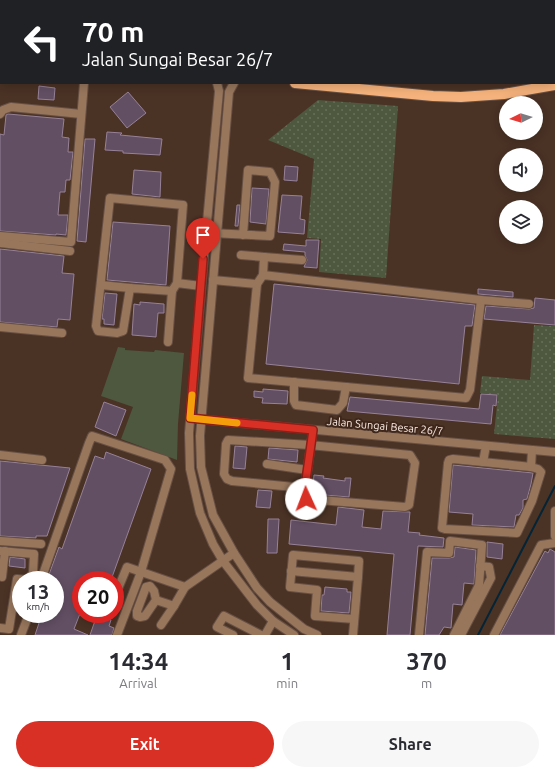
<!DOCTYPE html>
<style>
body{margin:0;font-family:Ubuntu,sans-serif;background:#f7f7f7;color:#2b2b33;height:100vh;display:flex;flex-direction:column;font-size:15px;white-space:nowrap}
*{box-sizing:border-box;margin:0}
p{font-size:13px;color:#7c7c81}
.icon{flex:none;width:22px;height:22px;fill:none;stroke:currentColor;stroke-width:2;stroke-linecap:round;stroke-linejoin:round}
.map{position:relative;height:635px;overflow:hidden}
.side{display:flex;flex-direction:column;background:#fff;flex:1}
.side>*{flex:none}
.hud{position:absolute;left:0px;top:0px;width:555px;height:84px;box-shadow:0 2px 10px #0003;background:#202124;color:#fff;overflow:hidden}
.needle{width:26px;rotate:265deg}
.tools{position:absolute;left:499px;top:96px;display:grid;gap:8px}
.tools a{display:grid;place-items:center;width:44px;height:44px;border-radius:50%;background:#fff;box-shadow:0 2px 10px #0003;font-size:20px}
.speed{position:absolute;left:12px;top:571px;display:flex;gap:8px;font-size:20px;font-weight:700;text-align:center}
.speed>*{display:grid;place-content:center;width:52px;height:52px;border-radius:50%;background:#fff;box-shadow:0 2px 10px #0003;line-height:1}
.speed small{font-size:10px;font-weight:400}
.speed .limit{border:6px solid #d22;background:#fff;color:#111}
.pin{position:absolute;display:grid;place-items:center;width:34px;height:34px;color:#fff;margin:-41px -17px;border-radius:50% 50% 50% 0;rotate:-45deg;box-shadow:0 0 4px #0007}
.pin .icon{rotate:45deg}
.me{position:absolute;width:44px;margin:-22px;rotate:358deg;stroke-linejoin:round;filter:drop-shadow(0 0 3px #0008)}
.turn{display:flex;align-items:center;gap:14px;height:84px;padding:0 16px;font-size:18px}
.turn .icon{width:52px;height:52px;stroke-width:2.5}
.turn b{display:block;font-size:28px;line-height:34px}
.eta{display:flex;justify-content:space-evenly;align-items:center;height:68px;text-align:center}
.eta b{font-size:24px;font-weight:700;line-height:28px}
.action{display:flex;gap:8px;margin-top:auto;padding:8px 16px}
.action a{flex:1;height:46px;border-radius:24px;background:#d93025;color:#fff;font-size:16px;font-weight:700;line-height:46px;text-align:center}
.action a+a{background:#f7f7f7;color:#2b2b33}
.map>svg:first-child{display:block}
.grass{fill:url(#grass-dots)}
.pitch{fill:#4d583e}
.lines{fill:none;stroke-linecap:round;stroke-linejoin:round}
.stream{stroke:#042537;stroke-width:2}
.building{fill:#634f64;stroke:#968197}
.minor-casing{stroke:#664f43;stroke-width:10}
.major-casing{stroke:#664f43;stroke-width:12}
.minor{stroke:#97765c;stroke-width:8}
.major{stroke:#f5b27c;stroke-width:10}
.route-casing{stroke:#8d1f18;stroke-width:10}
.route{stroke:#d93025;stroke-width:7}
.slow{stroke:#f59e0b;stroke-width:7}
.labels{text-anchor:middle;stroke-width:4;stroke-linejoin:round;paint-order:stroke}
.street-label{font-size:11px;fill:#faeae2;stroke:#3f271b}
</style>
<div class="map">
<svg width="555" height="635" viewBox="0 0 555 635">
<defs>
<pattern id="grass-dots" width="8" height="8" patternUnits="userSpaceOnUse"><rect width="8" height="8" fill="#4d583e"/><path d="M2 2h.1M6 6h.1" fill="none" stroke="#68705a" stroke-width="1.8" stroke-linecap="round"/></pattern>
</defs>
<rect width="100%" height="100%" fill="#4a3225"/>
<g class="grass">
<polygon points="318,100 398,106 386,278 319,272 321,239 307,238 314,159 268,140"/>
<polygon points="534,325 555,326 555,439 494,434 498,395 480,393 482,376 530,380"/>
</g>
<polygon class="pitch" points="118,347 125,348 125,350 154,352 155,350 184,353 178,424 177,460 121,439 133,407 101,396"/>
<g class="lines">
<polyline class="stream" points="478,635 555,486"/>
</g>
<g class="building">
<polygon points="39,86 55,88 54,100 38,99"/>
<polygon points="128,92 146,113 127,128 110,107"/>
<polygon points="8,114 64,119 62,137 69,138 68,152 73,152 70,180 66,180 65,192 60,192 58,215 68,215 66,235 56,234 56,235 0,231 0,134 4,135 6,115"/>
<polygon points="107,132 122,133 120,135 162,139 160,155 123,153 123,151 105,150"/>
<polygon points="85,139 95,139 86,242 77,241"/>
<polygon points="285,166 298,167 297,181 284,180"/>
<polygon points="134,170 161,172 160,197 132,194"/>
<polygon points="252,188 269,189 266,224 250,222"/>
<polygon points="282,195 302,196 300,219 305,220 304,234 278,232"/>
<polygon points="237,205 240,205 238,226 235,226"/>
<polygon points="113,222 170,226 166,285 107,280"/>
<polygon points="306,240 319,240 317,268 304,267 307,260 305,255 305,252 283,250 284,244 306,246"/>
<polygon points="0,249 64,256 62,273 74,274 70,320 58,319 57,327 0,322"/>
<polygon points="274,284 475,305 472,326 465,326 459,384 266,364"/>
<polygon points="478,289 513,292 513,297 478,294"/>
<polygon points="105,293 117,294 114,325 104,324 104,319 102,319"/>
<polygon points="535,298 555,300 555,325 484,319 486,306 529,309 534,308"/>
<polygon points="140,302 164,304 164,313 158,313 156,337 132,335 134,304 140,305"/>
<polygon points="263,389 288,391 287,404 262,403 263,398 254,397 254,391 263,392"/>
<polygon points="481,394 497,395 496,406 493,405 491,424 347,411 350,397 479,409"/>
<polygon points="104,402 126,410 116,436 95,427"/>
<polygon points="235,446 247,447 245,469 233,468"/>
<polygon points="269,448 298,450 297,462 268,459"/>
<polygon points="106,452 151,469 111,580 81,580 81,602 78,609 81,611 74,629 88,635 35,635 42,614 55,614 55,580 47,580 59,547 62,549 95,456 104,459"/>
<polygon points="0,461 70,468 47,536 36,536 36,538 0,536"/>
<polygon points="453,465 533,473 531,484 527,499 523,500 523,508 519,515 516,515 514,527 472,525 473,514 449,512"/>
<polygon points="314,475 324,476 323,478 345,481 345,478 351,478 349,497 312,494"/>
<polygon points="258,490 272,491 270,508 256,507"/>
<polygon points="338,507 364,510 362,527 381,529 383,511 410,512 408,532 420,533 419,535 444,538 443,547 418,546 410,635 387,635 394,554 289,544 291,520 336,525"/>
<polygon points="268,519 279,519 277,553 267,553"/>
<polygon points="487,542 503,544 502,559 487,557"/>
<polygon points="455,547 476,550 474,584 464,583 462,605 453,604 451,628 444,627 439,635 425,635 432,558 449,558 454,557"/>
<polygon points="550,549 555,552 555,635 500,635 545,551 548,553"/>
<polygon points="10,557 25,559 25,568 9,566"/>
<polygon points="325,587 347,589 347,592 351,592 349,613 321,611 322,595 324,595"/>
<polygon points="97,615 111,620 109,626 114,628 112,635 90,635"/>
</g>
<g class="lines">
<g class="minor-casing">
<g id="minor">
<polyline points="244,0 248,1"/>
<polyline points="86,1 86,0"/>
<polyline points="182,1 182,0"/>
<polyline points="271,1 272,0"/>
<polyline points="283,1 283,0"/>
<polyline points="369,1 369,0"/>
<polyline points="422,1 423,0"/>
<polyline points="472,1 472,0"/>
<polyline points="507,1 507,0"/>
<polyline points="554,44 555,44"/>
<polyline points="217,83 219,91 206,233 189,433 190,469 200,513 213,544 223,561 257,605 273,621 294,635"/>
<polyline points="234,83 229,92 200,436 201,467 213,515 234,553 257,588 270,602 304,629 317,635"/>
<polyline points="0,114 3,110 11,107 81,114"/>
<polyline points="212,233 270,236 275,182 270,172 248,170 243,235"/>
<polyline points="0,236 71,242 84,83"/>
<polyline points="0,243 70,251"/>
<polyline points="241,255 264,257 263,275"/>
<polyline points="264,257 302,260"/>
<polyline points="213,280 257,284 248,378 466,398 470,390 481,300"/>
<polyline points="177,283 172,291 130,288 123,331 117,333 98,331 96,326 110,198 183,205 177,283 201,286"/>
<polyline points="257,284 263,275 481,300 529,304"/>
<polyline points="101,285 130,288"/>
<polyline points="0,327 62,333"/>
<polyline points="168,342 172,291"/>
<polyline points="294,382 294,401 296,405 337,410 343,403 346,387"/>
<polyline points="197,419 555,452"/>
<polyline points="0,455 42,460"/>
<polygon points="453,459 531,467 538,469 541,472 532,501 517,533 445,529 442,528 448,463 449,460"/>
<polyline points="483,462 486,446"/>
<polyline points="267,464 307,470"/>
<polyline points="531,467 532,450"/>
<polyline points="304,488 232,481 227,479 224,474 226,444 228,440 310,445 410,455 415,463 409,505 405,507 307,499 304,494 313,430"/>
<polyline points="555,536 555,511"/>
<polyline points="0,541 41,544"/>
<polyline points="0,551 34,554 33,573 28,580 17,579 9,629 0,628"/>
<polyline points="291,571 358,577 353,635"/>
<polyline points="2,577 5,551"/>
<polyline points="41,580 89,443 92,436 165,460 171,469 141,572 117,635"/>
<polygon points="150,586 154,591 156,600 145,616 140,617 137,616 137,611 146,587"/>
<polyline points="115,596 127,567 185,587 234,553"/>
<polyline points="156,600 174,606"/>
<polyline points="354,619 315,616 317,590 290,587 293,555 359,561 358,577"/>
<polyline points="161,625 174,606 185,587"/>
<polyline points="21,635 29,614"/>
<polyline points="233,635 217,627 224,616 261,635"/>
<polyline points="265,635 273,621"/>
<polyline points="419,635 427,552 449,553 450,541 482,545 479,585 454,635"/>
<polyline points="461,635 491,578 489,567 480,566"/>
<polyline points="494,635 541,545 555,543"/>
</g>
</g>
<g class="major-casing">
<g id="major">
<polyline points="0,38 1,39"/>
<polyline points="0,65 1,64"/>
<polyline points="554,72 555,72"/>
<polyline points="295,83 433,96 461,97 504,94 555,85"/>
</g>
</g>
<use href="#minor" class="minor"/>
<use href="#major" class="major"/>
</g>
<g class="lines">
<g class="route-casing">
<polyline id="route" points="203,259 190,418 313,430 304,494 306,499"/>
</g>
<use href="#route" class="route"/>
<polyline class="slow" points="192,395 190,418 237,423"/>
</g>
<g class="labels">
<g class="street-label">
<text transform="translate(385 426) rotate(5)" y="4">Jalan Sungai Besar 26/7</text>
</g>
</g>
</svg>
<div class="tools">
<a><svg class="needle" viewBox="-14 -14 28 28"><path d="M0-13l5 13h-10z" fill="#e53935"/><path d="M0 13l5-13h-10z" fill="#7c7c81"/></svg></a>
<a><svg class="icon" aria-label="sound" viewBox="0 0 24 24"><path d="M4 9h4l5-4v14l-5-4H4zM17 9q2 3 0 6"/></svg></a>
<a><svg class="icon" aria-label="layers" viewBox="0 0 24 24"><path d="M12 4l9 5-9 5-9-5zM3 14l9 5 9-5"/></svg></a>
</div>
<div class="speed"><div>13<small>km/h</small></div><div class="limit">20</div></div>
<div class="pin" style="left:203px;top:259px;background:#d93025"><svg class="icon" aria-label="arrive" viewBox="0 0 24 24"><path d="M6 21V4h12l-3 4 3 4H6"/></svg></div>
<svg class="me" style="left:306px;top:499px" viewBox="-20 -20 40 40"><circle r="19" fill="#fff"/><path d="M0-13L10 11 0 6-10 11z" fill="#d93025"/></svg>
<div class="hud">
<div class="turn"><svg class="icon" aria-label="left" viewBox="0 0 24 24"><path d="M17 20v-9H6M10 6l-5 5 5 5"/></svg><div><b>70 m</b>Jalan Sungai Besar 26/7</div></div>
</div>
</div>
<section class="side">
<div class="eta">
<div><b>14:34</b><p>Arrival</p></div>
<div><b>1</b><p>min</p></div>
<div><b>370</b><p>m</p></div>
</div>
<div class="action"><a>Exit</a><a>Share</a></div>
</section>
